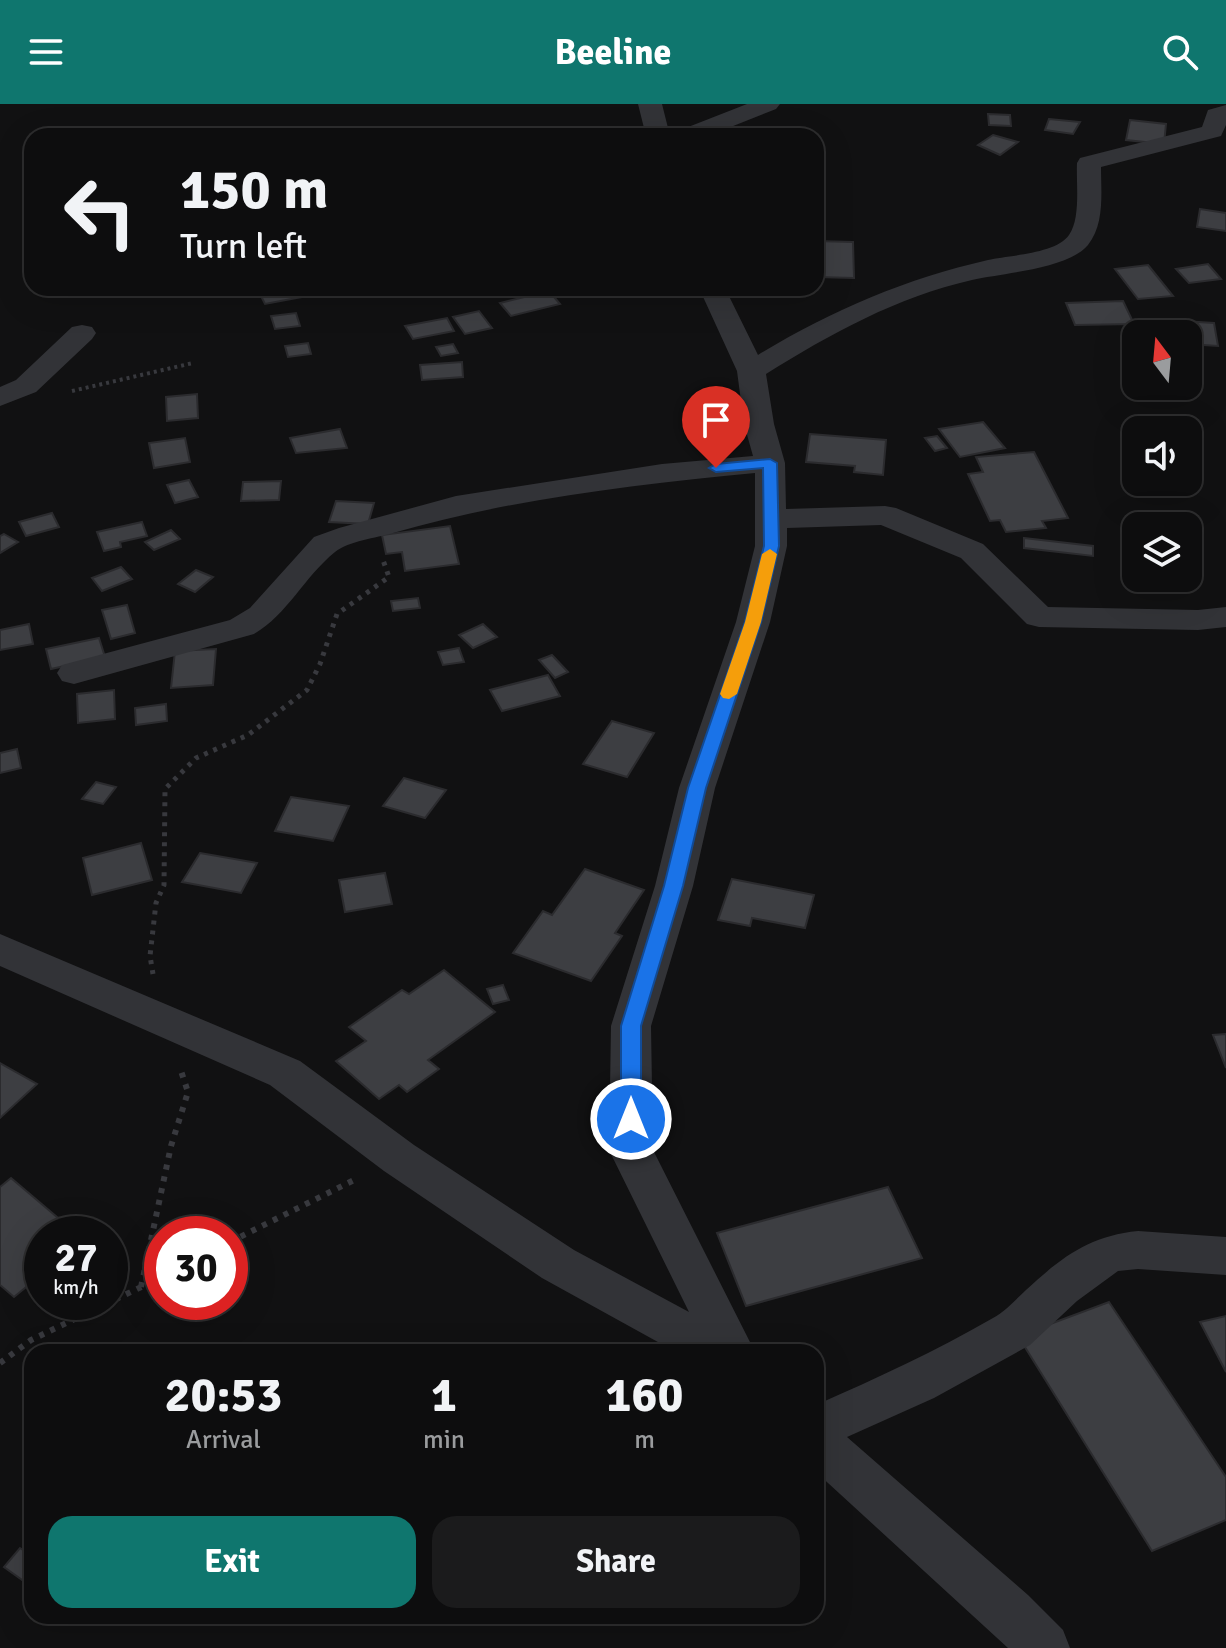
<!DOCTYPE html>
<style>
body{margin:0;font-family:Signika,sans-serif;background:#1b1b1c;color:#f1f3f6;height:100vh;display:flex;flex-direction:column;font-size:30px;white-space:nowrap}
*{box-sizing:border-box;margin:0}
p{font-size:26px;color:#9a9c9e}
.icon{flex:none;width:44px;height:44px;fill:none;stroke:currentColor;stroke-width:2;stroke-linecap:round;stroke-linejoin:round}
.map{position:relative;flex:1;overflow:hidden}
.side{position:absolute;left:24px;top:1240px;width:800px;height:280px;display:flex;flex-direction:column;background:#0d0d0e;border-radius:24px;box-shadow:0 8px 32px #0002,0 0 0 2px #2d2d2e}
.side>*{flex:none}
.guide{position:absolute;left:24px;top:24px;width:800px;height:168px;border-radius:24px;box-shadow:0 8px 32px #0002,0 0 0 2px #2d2d2e;background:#0d0d0e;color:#f1f3f6;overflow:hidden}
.needle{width:52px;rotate:344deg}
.fabs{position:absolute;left:1122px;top:216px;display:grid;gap:16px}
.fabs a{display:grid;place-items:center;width:80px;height:80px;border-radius:16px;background:#0d0d0e;box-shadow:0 8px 32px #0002,0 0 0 2px #2d2d2e;font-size:40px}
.speed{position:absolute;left:24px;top:1112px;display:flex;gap:16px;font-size:40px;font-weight:700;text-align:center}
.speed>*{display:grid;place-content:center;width:104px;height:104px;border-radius:50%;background:#0d0d0e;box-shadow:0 8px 32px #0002,0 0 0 2px #2d2d2e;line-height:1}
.speed small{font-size:20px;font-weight:400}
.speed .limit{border:12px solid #d22;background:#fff;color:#111}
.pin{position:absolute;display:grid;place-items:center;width:68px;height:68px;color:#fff;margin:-82px -34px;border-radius:50% 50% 50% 0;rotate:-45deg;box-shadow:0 0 8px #0007}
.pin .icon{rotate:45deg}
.me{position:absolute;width:88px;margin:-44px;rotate:0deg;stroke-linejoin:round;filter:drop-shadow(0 0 6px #0008)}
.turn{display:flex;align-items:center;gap:28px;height:168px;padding:0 24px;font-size:36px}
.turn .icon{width:104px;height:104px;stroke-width:2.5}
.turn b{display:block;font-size:56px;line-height:68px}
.eta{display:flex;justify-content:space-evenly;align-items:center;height:136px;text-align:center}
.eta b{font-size:48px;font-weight:800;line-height:56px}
.primary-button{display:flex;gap:16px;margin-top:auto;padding:16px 24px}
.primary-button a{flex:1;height:92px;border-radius:24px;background:#0f766e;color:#fff;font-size:32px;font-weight:800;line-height:92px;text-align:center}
.primary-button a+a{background:#1b1b1c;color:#f1f3f6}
header{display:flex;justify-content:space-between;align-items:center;height:104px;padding:0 24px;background:#0f766e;color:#fff;font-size:36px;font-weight:800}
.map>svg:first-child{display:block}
.building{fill:#3d3e42;stroke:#2b2b2e;stroke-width:2}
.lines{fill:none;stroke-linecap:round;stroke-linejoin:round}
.path-far2{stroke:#38393e;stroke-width:4;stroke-dasharray:3 4;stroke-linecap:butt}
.path-far1{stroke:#38393e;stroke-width:5;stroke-dasharray:4 6;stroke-linecap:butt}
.path{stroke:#38393e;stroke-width:6;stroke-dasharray:5 7;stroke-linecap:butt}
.street{fill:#323337;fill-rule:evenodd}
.route{fill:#1a73e8;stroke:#114b97;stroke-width:2}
.slow{fill:#f59e0b}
</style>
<header><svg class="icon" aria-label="menu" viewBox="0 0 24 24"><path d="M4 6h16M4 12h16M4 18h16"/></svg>Beeline<svg class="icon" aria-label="search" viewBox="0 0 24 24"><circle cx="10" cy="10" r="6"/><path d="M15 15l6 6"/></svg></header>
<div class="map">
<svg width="1226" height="1544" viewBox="0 0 1226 1544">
<rect width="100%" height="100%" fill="#111112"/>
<g class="building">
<polygon points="988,10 1010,11 1011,22 989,21"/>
<polygon points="1049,15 1080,18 1073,30 1045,26"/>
<polygon points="1130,16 1166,20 1164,40 1126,36"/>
<polygon points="993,31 1018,38 1000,51 978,41"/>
<polygon points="1200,105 1226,109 1226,127 1197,123"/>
<polygon points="816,137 853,138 854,174 816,173"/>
<polygon points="1208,160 1221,175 1189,179 1176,165"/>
<polygon points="1148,161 1173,192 1138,195 1115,165"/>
<polygon points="282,184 298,184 302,193 265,200 259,188"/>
<polygon points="739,184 793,184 793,193 739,191"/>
<polygon points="549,187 560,200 511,212 500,199"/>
<polygon points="1123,197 1134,220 1075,221 1066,199"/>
<polygon points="479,207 492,224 465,230 453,213"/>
<polygon points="296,209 300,222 275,225 271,212"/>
<polygon points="447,214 454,227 413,235 405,222"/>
<polygon points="1182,217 1214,219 1218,242 1188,240 1188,230 1184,230"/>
<polygon points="308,239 311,250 288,253 285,242"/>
<polygon points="453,240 458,249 441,252 436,243"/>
<polygon points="462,258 463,273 422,276 420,261"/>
<polygon points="197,290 198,314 167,317 166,293"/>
<polygon points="983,318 1005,344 960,353 939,325"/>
<polygon points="340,325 347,344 296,349 290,334"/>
<polygon points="810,330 886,336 883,371 854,368 855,362 806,358"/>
<polygon points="937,332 947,344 935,347 925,334"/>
<polygon points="185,334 190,358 154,364 149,339"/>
<polygon points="1034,348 1068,414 1042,417 1046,424 1006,428 1000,416 990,417 968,370 983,368 976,353"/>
<polygon points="189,376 198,393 175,399 167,381"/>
<polygon points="281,377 279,396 241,397 243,378"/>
<polygon points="336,397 374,399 368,420 329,418"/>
<polygon points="52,409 59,423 26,432 19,418"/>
<polygon points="142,418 147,432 120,438 121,443 104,447 97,428"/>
<polygon points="450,422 459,460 405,467 402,448 386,450 382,431"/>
<polygon points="171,426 180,435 154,446 145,438"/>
<polygon points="4,430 18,438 0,449 0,432"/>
<polygon points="1024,434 1093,442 1093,452 1024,444"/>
<polygon points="121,463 132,475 102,487 92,474"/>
<polygon points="196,466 213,473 195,488 178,480"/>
<polygon points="418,494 420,504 393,507 391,497"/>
<polygon points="127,501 135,529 111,535 102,506"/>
<polygon points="29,520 33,540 0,546 0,526"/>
<polygon points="483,520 497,533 473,544 459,531"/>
<polygon points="99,534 105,553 51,565 46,545"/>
<polygon points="459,544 464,558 443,561 438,548"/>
<polygon points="216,545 213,581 171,584 175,547"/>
<polygon points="552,551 568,568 555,574 539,556"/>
<polygon points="548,571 560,592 502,607 490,586"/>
<polygon points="114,586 115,615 78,619 77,590"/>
<polygon points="166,600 167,617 136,621 135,604"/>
<polygon points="612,617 654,629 627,673 583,660"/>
<polygon points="17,645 21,664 0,669 0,649"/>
<polygon points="404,674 446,686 425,714 383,702"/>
<polygon points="96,678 116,683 103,700 82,695"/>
<polygon points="291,693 349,702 333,737 275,727"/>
<polygon points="141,739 152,776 92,791 83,754"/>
<polygon points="200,749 257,759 241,789 182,778"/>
<polygon points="585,765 644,786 615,829 622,832 591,877 513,849 543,807 552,811"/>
<polygon points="385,769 392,800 345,808 339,776"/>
<polygon points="732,775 814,791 805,824 752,814 750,822 718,816"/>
<polygon points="444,866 495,908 428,956 439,965 407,988 399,981 379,995 336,957 366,937 349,923 402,886 409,890"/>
<polygon points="503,881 509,896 493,900 487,885"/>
<polygon points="1226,930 1226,964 1213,931"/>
<polygon points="0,959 37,980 0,1014"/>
<polygon points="11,1074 77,1130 42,1130 42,1170 14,1193 0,1181 0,1083"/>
<polygon points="888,1083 922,1154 746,1202 717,1129"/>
<polygon points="1109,1198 1226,1373 1226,1416 1152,1447 1018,1232"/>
<polygon points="1226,1212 1226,1268 1200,1218"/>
<polygon points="20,1444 32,1452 32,1483 4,1463"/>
</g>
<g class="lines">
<polyline class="path-far2" points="72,287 193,259"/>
<polyline class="path-far1" points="153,870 150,852 156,799 164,781 165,685 196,654 248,631 307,586 320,560 337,510 389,473 383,456 379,456"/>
<g class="path">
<polyline points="230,1138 358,1074"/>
<polyline points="141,1183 171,1042 188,988 181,967"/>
<polyline points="0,1259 31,1236 162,1173"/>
</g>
<g class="street">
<polygon points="638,0 662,0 670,32 646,32"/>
<polygon points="747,0 780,0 776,5 708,32 675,32 678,27"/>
<path d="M1226,1V21L1221,32L1101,63C1101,88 1105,120 1088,141C1068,165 1003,169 972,176C897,193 830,230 766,270L774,320L785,359L786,405L885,402L896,404L983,440L1048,503L1198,506L1226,503V523L1198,526L1039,523L1027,520L961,454L881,421L787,424V442L770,518L715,684L693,782L651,922L653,1046L755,1248H676L542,1174L384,1067L270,981L0,862V830L300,957L414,1041L574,1146L689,1208L609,1046L611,922L655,782L679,684L736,518L755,442V369C633,381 510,395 393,429C376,434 349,437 335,448C304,473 288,510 254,530L74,580L62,577L57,569L62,561L230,516L250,504L314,433L339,424L456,392L662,360L753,352L744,320L737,267L699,184H725L758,251C830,207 905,175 988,156C1009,151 1056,150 1069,131C1081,114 1076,79 1077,59L1080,54L1202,23L1208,6Z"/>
<polygon points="82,221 92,223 96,229 92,235 36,288 0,302 0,283 16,276 72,223"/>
<path d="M1138,1127L1226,1133V1171L1138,1165L1118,1167L1077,1197L1030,1241L934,1294L847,1333L1028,1491L1063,1526L1070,1544H1008L816,1368V1301C877,1274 936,1247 993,1214C1006,1207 1016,1195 1026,1186C1062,1153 1089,1132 1138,1127Z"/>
</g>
</g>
<polygon class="route" points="770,355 777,359 779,442 761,518 706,684 683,782 641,922 641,1015 638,1021 631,1023 624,1021 621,1015 621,922 664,782 688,684 745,518 764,442 763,364 716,368 709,364 716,360"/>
<polygon class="slow" points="770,445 777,450 761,518 737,590 729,595 723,594 720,590 745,518 762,450"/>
</svg>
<div class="fabs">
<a><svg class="needle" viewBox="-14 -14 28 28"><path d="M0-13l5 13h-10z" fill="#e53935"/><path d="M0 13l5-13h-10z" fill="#9a9c9e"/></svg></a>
<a><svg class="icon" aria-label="sound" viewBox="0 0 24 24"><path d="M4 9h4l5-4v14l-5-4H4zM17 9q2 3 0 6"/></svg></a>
<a><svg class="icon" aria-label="layers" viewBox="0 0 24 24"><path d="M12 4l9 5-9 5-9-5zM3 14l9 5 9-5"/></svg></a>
</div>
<div class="speed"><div>27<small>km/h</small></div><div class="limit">30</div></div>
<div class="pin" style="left:716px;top:364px;background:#d93025"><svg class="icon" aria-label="arrive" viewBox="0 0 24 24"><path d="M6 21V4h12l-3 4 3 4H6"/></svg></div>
<svg class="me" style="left:631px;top:1015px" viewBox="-20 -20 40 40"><circle r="17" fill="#1a73e8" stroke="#fff" stroke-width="3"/><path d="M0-11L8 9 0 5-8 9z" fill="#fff"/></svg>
<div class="guide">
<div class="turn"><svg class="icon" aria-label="left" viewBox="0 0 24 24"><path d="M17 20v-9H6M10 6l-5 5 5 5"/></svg><div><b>150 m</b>Turn left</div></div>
</div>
<section class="side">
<div class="eta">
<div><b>20:53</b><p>Arrival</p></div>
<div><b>1</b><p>min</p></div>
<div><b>160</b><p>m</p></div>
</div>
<div class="primary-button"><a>Exit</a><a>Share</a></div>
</section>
</div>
